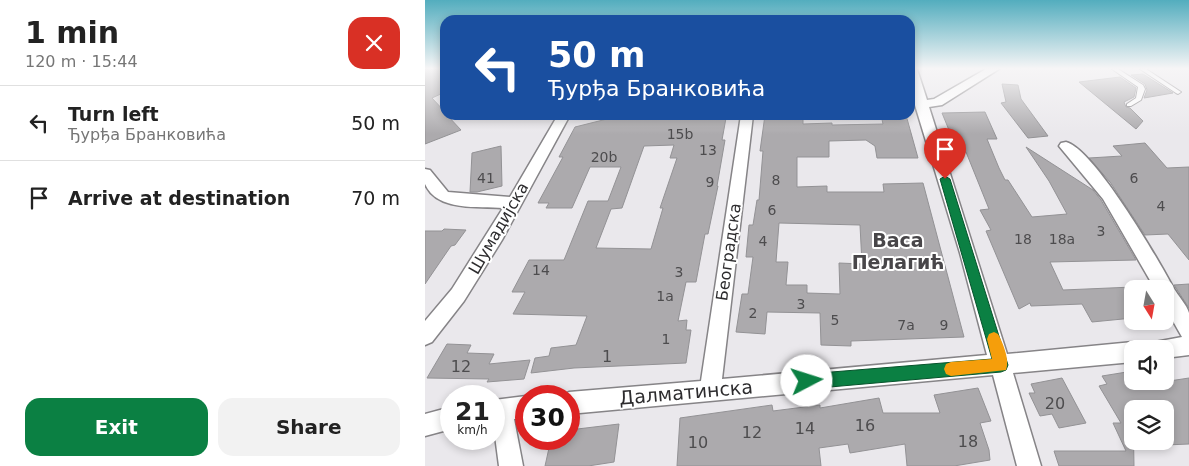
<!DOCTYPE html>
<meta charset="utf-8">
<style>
body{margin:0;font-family:"DejaVu Sans",sans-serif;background:#f2f2f2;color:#222;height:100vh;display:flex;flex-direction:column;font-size:19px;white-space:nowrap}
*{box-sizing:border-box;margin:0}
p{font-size:16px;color:#767676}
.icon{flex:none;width:28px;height:28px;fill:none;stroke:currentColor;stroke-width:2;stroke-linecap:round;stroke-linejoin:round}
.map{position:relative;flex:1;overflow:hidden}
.panel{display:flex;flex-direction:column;background:#fff;width:425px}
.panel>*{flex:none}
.hud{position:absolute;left:15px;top:15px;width:475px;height:105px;border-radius:15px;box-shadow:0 2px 8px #0003;background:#1a4fa0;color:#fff;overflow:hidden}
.needle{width:32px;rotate:169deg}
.fabs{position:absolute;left:699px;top:280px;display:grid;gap:10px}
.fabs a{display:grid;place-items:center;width:50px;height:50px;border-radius:10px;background:#fff;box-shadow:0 2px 8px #0003;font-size:25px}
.speed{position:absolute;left:15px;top:385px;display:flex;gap:10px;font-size:25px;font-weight:700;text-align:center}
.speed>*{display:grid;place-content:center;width:65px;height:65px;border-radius:50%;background:#fff;box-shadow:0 2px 8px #0003;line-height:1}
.speed small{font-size:12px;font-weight:400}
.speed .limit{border:8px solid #d22;background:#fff;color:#111}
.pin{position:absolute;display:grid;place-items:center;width:42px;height:42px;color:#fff;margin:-51px -21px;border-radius:50% 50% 50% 0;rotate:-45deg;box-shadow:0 0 5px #0007}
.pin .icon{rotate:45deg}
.me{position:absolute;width:55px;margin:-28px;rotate:85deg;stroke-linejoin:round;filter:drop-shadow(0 0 4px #0008)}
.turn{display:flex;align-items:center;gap:18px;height:105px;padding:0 25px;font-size:22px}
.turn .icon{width:65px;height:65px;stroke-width:2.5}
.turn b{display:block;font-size:35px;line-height:42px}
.round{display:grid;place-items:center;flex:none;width:52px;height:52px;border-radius:15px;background:#f2f2f2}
.headline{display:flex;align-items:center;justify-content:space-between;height:85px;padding:0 25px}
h1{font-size:30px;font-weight:800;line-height:38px}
.button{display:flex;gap:10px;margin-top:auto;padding:10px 25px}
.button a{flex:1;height:58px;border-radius:15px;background:#0b8043;color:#fff;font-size:20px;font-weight:800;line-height:58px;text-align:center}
.button a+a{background:#f2f2f2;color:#222}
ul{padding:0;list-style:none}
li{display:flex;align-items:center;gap:15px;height:75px;padding:0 25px;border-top:1px solid #e0e0e0}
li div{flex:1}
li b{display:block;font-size:19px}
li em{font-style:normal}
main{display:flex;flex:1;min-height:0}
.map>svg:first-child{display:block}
.building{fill:#acaaad;stroke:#939295;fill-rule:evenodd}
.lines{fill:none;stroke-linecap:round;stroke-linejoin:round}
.lane-casing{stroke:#868487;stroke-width:2}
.street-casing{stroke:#868487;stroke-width:3}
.lane{fill:#fff;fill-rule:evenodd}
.street{fill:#fff;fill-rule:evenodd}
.route{fill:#0b8043;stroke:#07532c}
.slow{fill:#f59e0b}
.labels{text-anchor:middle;stroke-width:4;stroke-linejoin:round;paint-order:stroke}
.number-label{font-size:14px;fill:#4d4c4e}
.street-label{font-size:16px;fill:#2d2c2e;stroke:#fff}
.near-number-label{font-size:16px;fill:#4d4c4e}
.quarter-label{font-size:19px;font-weight:bold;fill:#484649;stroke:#fff}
.near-street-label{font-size:19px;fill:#2d2c2e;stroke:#fff}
</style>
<main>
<section class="panel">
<div class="headline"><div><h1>1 min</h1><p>120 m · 15:44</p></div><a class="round" style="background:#d93025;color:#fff"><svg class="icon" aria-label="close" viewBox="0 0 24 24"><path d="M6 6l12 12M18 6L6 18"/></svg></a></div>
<ul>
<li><svg class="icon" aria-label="left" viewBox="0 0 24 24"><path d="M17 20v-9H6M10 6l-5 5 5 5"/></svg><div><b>Turn left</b><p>Ђурђа Бранковића</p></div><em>50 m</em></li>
<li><svg class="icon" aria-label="arrive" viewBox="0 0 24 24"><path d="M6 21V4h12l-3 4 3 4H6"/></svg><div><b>Arrive at destination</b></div><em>70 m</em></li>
</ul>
<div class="button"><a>Exit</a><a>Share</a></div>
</section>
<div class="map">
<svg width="764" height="466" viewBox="0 0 764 466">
<rect width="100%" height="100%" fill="#eae8ec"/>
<g class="building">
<polygon points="0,68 13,68 20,75 20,92 7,98 20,112 20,115 22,115 36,130 0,144"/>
<polygon points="718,74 748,93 719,98 722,90 720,84 706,75"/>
<polygon points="695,77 711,88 709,97 699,102 701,107 705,108 718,121 711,129 654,82"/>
<polygon points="577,84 593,85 596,99 623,136 603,138 576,103 581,102"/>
<polygon points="560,112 572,139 562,139 574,168 580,180 583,180 607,217 642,214 624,181 601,147 668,190 676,200 711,260 625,262 638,290 708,287 708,318 667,322 657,304 606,306 605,303 594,309 561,231 566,230 555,210 564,209 541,152 533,152 517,113"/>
<path d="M189,115H229L228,118L260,117V119L301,118L297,140H300L292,186H293L283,234H280L271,282H261L253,321L262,320L261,330H266L261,363L149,368L106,373L110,358L124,356L126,348L151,345L162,316L88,314L100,292H87L104,260H139L163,201H183L196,167H165L147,208H121L124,203H113L138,157H134L150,127L190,117ZM249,145L245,158H252L235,208H238L226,249L171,248L186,209L197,208L219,146Z"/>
<path d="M340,115H378V124L407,123V125L458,124L456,115H481L493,158H452L450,146L441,140L404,141V157H372V187L402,186V192H459L458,184L498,183L539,337L426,341V346L396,345L395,313L342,312L340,334L311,332L317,294H323L328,257H321L324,225H328L332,200H334L338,151H335ZM354,223L435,225L437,264L414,263L415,294L382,293V285H361L363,262H351Z"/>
<polygon points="720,143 742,168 764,167 764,260 743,234 720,235 685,182 664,158 697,156 688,146"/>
<polygon points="76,146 77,186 52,192 45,192 47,153"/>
<polygon points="19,229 41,230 30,245 26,246 0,284 0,231 17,231"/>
<polygon points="764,284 764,308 749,285"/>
<polygon points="22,344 46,345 42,353 69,354 64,364 105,360 99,379 62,382 64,379 2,378"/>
<polygon points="708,371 708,381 716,381 718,385 764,378 764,444 740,445 740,409 708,409 709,466 634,466 629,451 701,451 688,423 696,423 674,386 682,384 677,376"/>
<polygon points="637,378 661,423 634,428 627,414 615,416 604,393 610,393 606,384"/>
<polygon points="553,388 566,421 555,423 564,450 565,460 529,466 482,466 480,444 425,453 423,444 394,448 396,466 252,466 255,418 347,405 348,411 395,405 395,408 454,398 458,413 515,413 509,395"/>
<polygon points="194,424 189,462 163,466 120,466 126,439 144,439 144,430"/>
</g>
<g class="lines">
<g class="lane-casing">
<g id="lane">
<polygon points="687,69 693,69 718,85 720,89 716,100 706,106 702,106 702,104 711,98 713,87"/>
<polygon points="715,69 721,69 756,92 753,94 751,93"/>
</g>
</g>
<g class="street-casing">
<g id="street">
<polygon points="485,69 492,69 502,100 509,99 561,69 574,69 517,105 504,107 582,354 708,342 715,345 717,349 708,349 708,362 588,373 616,466 592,466 568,375 144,414 144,396 136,396 144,392 276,381 316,115 328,115 297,379 562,355 535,253 490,105 485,85"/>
<path d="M133,115H145L77,240L39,301L7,342L0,345V321L27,289L78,208C54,206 12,212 0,184C0,181 0,173 0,169L5,170L23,192L85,197Z"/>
<path d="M641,142C669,149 733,259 748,287C753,296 762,305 764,313C764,324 764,344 764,355L740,358V349H727L730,342L757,337L740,307V289H730L678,199L634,146L636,143Z"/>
<polygon points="101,396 101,418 89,419 98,466 74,466 69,428 69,400"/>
<polygon points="26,407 26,429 0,436 0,414"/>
</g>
</g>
<use href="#lane" class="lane"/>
<use href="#street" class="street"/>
</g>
<linearGradient id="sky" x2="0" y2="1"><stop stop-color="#53adbe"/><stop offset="0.51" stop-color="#f6f5f6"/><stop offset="1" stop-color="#f6f5f6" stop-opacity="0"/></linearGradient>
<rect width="764" height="134" fill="url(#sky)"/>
<polygon class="route" points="520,176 525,179 583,365 581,370 576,372 382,389 377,387 374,381 377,376 382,374 567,359 515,179"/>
<path class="slow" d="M569,332L573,334C578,343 585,360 581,370L526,376L521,374L519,369L521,364L526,362L567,359L562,339L564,334Z"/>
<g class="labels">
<g class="number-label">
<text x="255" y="139">15b</text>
<text x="283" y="155">13</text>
<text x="179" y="162">20b</text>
<text x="61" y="183">41</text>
<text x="709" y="183">6</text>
<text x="351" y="185">8</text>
<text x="285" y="187">9</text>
<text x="736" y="211">4</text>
<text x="347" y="215">6</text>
<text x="676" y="236">3</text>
<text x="598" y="244">18</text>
<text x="637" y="244">18a</text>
<text x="338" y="246">4</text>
<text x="116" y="275">14</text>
<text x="254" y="277">3</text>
<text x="240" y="301">1a</text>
<text x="376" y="309">3</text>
<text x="328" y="318">2</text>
<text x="410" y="325">5</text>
<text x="481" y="330">7a</text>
<text x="519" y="330">9</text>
<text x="241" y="344">1</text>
</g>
<g class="street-label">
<text transform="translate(73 228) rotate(-60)" y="6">Шумадијска</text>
<text transform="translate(303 252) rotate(-82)" y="6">Београдска</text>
</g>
<g class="near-number-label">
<text x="182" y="362">1</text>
<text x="36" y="372">12</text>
<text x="630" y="409">20</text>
<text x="440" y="431">16</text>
<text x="380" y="434">14</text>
<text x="327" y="438">12</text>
<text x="543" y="447">18</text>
<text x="273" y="448">10</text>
</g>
<g class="quarter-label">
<text x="473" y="247">Васа<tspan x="473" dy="22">Пелагић</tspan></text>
</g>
<g class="near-street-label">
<text transform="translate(261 392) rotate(-5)" y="7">Далматинска</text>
</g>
</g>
</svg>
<div class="fabs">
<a><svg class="needle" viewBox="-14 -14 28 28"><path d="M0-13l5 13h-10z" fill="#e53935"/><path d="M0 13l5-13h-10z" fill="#767676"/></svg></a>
<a><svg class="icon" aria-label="sound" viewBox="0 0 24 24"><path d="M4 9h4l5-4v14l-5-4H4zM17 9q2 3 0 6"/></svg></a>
<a><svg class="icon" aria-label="layers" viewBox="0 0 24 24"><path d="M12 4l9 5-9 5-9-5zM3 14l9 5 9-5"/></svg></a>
</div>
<div class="speed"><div>21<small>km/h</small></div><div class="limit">30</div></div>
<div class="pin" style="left:520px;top:179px;background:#d93025"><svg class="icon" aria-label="arrive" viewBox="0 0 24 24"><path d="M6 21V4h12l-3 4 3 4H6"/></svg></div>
<svg class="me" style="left:382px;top:381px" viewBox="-20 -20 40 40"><circle r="19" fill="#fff"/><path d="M0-13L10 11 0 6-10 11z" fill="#0b8043"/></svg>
<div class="hud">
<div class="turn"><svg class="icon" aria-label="left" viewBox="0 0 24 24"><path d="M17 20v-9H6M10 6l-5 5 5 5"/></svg><div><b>50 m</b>Ђурђа Бранковића</div></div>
</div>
</div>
</main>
